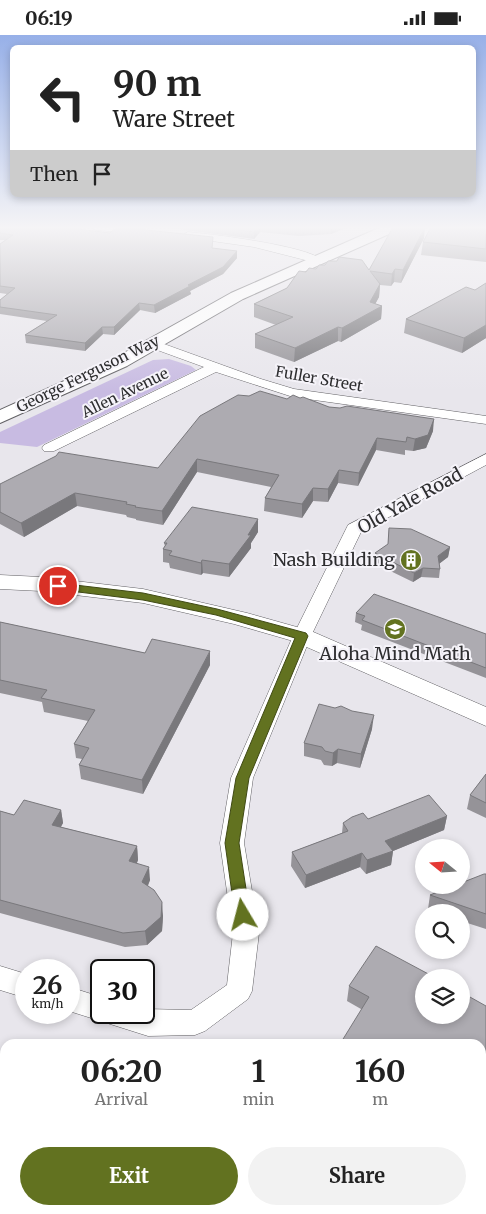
<!DOCTYPE html>
<style>
body{margin:0;font-family:Merriweather,serif;background:#f2f2f2;color:#222;height:100vh;display:flex;flex-direction:column;font-size:19px;white-space:nowrap}
*{box-sizing:border-box;margin:0}
p{font-size:16px;color:#767676}
.icon{flex:none;width:28px;height:28px;fill:none;stroke:currentColor;stroke-width:2;stroke-linecap:round;stroke-linejoin:round}
.map{position:relative;flex:1;overflow:hidden}
.drawer{position:absolute;left:0px;top:1004px;width:486px;height:176px;display:flex;flex-direction:column;background:#fff;border-radius:15px 15px 0 0;box-shadow:0 2px 8px #0003}
.drawer>*{flex:none}
.hud{position:absolute;left:10px;top:10px;width:466px;height:152px;border-radius:8px;box-shadow:0 2px 8px #0003;background:#fff;color:#222;overflow:hidden}
.needle{width:32px;rotate:288deg}
.fabs{position:absolute;left:415px;top:804px;display:grid;gap:10px}
.fabs a{display:grid;place-items:center;width:55px;height:55px;border-radius:50%;background:#fff;box-shadow:0 2px 8px #0003;font-size:25px}
.speed{position:absolute;left:15px;top:924px;display:flex;gap:10px;font-size:25px;font-weight:700;text-align:center}
.speed>*{display:grid;place-content:center;width:65px;height:65px;border-radius:50%;background:#fff;box-shadow:0 2px 8px #0003;line-height:1}
.speed small{font-size:12px;font-weight:400}
.speed .limit{border:2px solid #111;border-radius:8px;background:#fff;color:#111}
.pin{position:absolute;display:grid;place-items:center;width:42px;height:42px;color:#fff;margin:-21px;border:2px solid #fff;border-radius:50%;box-shadow:0 1px 5px #0007}
.me{position:absolute;width:55px;margin:-28px;rotate:352deg;stroke-linejoin:round;filter:drop-shadow(0 0 4px #0008)}
.turn{display:flex;align-items:center;gap:18px;height:105px;padding:0 20px;font-size:22px}
.turn .icon{width:65px;height:65px;stroke-width:2.5}
.turn b{display:block;font-size:35px;line-height:42px}
.then{display:flex;align-items:center;height:48px;padding:0 20px;background:#0003;gap:10px;font-size:19px}
.eta{display:flex;justify-content:space-evenly;align-items:center;height:85px;text-align:center}
.eta b{font-size:30px;font-weight:700;line-height:35px}
.action{display:flex;gap:10px;margin-top:auto;padding:10px 20px}
.action a{flex:1;height:58px;border-radius:30px;background:#627220;color:#fff;font-size:20px;font-weight:700;line-height:58px;text-align:center}
.action a+a{background:#f2f2f2;color:#222}
.status{display:flex;justify-content:space-between;align-items:center;height:35px;padding:0 25px;background:#fff;direction:ltr}
.status svg{height:14px;fill:currentColor}
.map>svg:first-child{display:block}
.green{fill:#c8bbe2}
.lines{fill:none;stroke-linecap:round;stroke-linejoin:round}
.minor-casing{stroke:#626165;stroke-width:1}
.tertiary-casing{stroke:#626165;stroke-width:1}
.secondary-casing{stroke:#626165;stroke-width:2}
.minor{fill:#fff;fill-rule:evenodd}
.tertiary{fill:#fff;fill-rule:evenodd}
.secondary{fill:#fff;fill-rule:evenodd}
.wall{fill:#959398}
.shaded-wall{fill:#79787c}
.building{fill:#adabb1;stroke:#79787c}
.route{fill:#627220;stroke:#404a15}
.labels{text-anchor:middle;stroke-width:4;stroke-linejoin:round;paint-order:stroke}
.far-street-label{font-size:15px;fill:#2e2e30;stroke:#f5f3f9}
.street-label{font-size:18px;fill:#2e2e30;stroke:#f5f3f9}
.poi-label{font-size:18px;fill:#2e2e30;stroke:#f5f3f9;text-anchor:end}
</style>
<div class="status"><b>06:19</b><svg viewBox="0 0 49 12"><path d="M0 12V9h3v3zM5 12V6h3v6zM10 12V3h3v9zM15 12V0h3v12zM26 1h20v11H26zM47 4h2v5h-2z"/></svg></div>
<div class="map">
<svg width="486" height="1179" viewBox="0 0 486 1179">
<rect width="100%" height="100%" fill="#e8e6ec"/>
<polygon class="green" points="169,324 191,331 196,335 37,412 0,408 0,397 153,325"/>
<g class="lines">
<g class="minor-casing">
<g id="minor">
<polygon points="91,192 145,194 146,196 141,199 96,195"/>
<path d="M188,197C212,199 308,211 322,225L317,228L254,212L184,202L183,200Z"/>
<polygon points="153,305 261,344 294,354 486,381 486,389 293,362 216,337 54,416 44,416 42,413 44,410 204,332 149,312 147,309"/>
<polygon points="486,419 486,430 361,497 311,601 253,743 244,808 259,898 252,956 248,964 205,996 195,1000 148,1001 69,976 69,952 101,962 101,978 144,978 144,974 191,975 227,950 233,898 220,808 231,743 293,601 348,490"/>
<polygon points="0,931 26,939 26,963 0,955"/>
</g>
</g>
<g class="tertiary-casing">
<polygon id="tertiary" points="0,540 41,542 143,554 247,578 311,596 486,672 486,691 293,606 234,589 143,568 41,556 0,554"/>
</g>
<g class="secondary-casing">
<polygon id="secondary" points="381,192 400,192 398,195 243,264 127,331 0,388 0,375 115,323 231,258"/>
</g>
<use href="#minor" class="minor"/>
<use href="#tertiary" class="tertiary"/>
<use href="#secondary" class="secondary"/>
</g>
<g class="wall">
<polygon points="0,192 213,214 237,223 223,239 190,256 191,259 155,278 140,275 114,300 103,299 85,316 26,308 25,300 47,286 0,279 0,265 7,259 0,258 0,209 5,205 0,205"/>
<polygon points="150,192 348,192 331,199 299,201 260,197 254,204 178,194"/>
<polygon points="486,192 486,227 421,220 423,207"/>
<polygon points="424,203 401,248 394,247 391,251 380,250 379,262 375,269 382,271 381,284 341,307 338,306 294,327 255,313 255,299 276,290 254,282 254,269 287,253 306,237 316,234 369,235"/>
<polygon points="486,248 486,303 462,318 404,298 406,284 475,255"/>
<polygon points="300,363 329,372 433,396 426,413 413,416 405,415 405,420 376,415 358,451 338,448 328,467 313,466 302,483 264,476 265,463 271,452 197,437 163,490 136,485 136,484 127,482 126,480 77,471 24,502 0,489 0,449 158,433 287,364"/>
<polygon points="258,484 258,497 251,508 251,513 229,542 203,538 201,540 170,533 169,528 163,527 163,514 165,511 164,508"/>
<polygon points="389,493 450,512 448,522 439,529 440,534 439,543 421,542 413,547 374,528 375,518 388,510"/>
<polygon points="356,578 486,599 486,643 361,595 362,590 355,587"/>
<polygon points="0,587 145,618 210,630 143,759 81,744 79,730 82,724 76,723 74,709 88,686 44,677 42,667 0,658"/>
<polygon points="372,694 360,733 337,728 332,731 324,730 321,725 304,721 304,708"/>
<polygon points="486,739 486,783 467,774 470,760"/>
<polygon points="61,775 63,788 61,792 137,811 138,825 137,828 150,845 148,851 163,881 162,896 147,910 125,912 0,878 0,776 14,780"/>
<polygon points="447,781 444,795 393,816 391,830 366,839 360,832 305,853 291,831 292,817 342,798 343,788 368,784"/>
<polygon points="486,839 486,894 461,886 461,878 439,878 428,874 430,860"/>
<polygon points="349,951 486,971 486,1118 483,1124 481,1123 481,1009 361,974 347,966"/>
</g>
<g class="shaded-wall">
<polygon points="258,192 260,192 260,197 254,204 254,197"/>
<polygon points="331,192 348,192 331,199"/>
<polygon points="425,192 424,203 401,248 403,235"/>
<polygon points="237,216 237,223 223,239 190,256 191,259 155,278 154,270 188,250"/>
<polygon points="395,234 394,247 391,251 392,239"/>
<polygon points="380,249 379,262 371,277 382,271 381,284 341,307 342,293 370,267"/>
<polygon points="139,268 140,275 114,300 114,292"/>
<polygon points="486,290 486,303 462,318 464,303"/>
<polygon points="102,292 103,299 85,316 85,308"/>
<polygon points="338,292 338,306 294,327 295,313"/>
<polygon points="434,384 433,396 426,413 413,416 415,404"/>
<polygon points="377,403 376,415 358,451 359,438"/>
<polygon points="197,424 197,437 163,490 162,476"/>
<polygon points="339,435 338,448 328,467 328,454"/>
<polygon points="313,453 313,466 302,483 302,469"/>
<polygon points="75,458 77,471 24,502 21,488"/>
<polygon points="258,484 258,497 251,508 251,513 229,542 229,529"/>
<polygon points="450,512 448,522 436,531 438,521"/>
<polygon points="202,525 203,538 201,540 201,528"/>
<polygon points="423,533 421,542 413,547 414,538"/>
<polygon points="210,616 210,630 143,759 142,745"/>
<polygon points="374,680 372,694 360,733 361,719"/>
<polygon points="338,714 337,728 332,731 333,718"/>
<polygon points="61,775 63,788 54,803 52,790"/>
<polygon points="447,781 444,795 393,816 391,830 366,839 367,825 385,806"/>
<polygon points="137,811 138,825 131,840 129,826"/>
<polygon points="362,818 360,832 305,853 306,840"/>
<polygon points="149,832 150,845 143,860 142,847"/>
<polygon points="162,867 163,881 162,896 147,910 145,896"/>
</g>
<g class="building">
<polygon points="0,192 61,192 110,198 117,192 213,202 212,213 237,216 223,232 188,250 190,251 154,270 139,268 114,292 102,292 85,308 25,300 57,280 0,272 0,265 15,253 0,251 0,209 13,200 0,198"/>
<polygon points="216,192 258,192 254,197"/>
<polygon points="278,192 332,192 299,194"/>
<polygon points="393,192 425,192 403,235 395,234 392,239 370,236 380,249 370,267 382,271 342,293 338,292 295,313 255,299 293,282 254,269 287,253 299,236 306,237 309,233 316,234 319,230 325,230 328,226 337,226 339,222 362,225 369,235"/>
<polygon points="431,192 486,192 486,214 423,207"/>
<polygon points="486,248 486,290 464,303 406,284 466,252 475,255"/>
<polygon points="260,356 287,364 293,360 300,363 303,362 329,372 340,373 347,371 434,384 428,400 415,404 407,402 406,407 377,403 359,438 339,435 328,454 313,453 302,469 265,463 279,440 197,424 162,476 135,472 136,471 126,469 127,467 75,458 21,488 0,477 0,449 56,421 59,417 158,433 200,381 238,360 249,361"/>
<polygon points="192,472 258,484 248,500 251,500 229,529 202,525 201,528 169,520 172,516 163,514 167,508 164,508"/>
<polygon points="389,493 411,494 450,512 438,521 440,534 423,533 414,538 375,518 388,509"/>
<polygon points="374,559 486,599 486,633 362,585 365,581 356,578"/>
<polygon points="0,587 145,618 152,604 210,616 142,745 79,730 89,713 74,709 95,675 41,663 47,655 0,645"/>
<polygon points="319,669 335,673 341,671 352,676 374,680 361,719 338,714 333,718 325,716 322,712 304,708"/>
<polygon points="486,739 486,768 470,760"/>
<polygon points="429,760 447,781 385,806 393,816 367,825 362,818 306,840 292,817 348,796 343,788 352,782 363,778 368,784"/>
<polygon points="24,765 61,775 52,790 137,811 129,826 149,832 142,847 154,855 162,867 161,882 145,896 123,898 0,865 0,776 14,780"/>
<polygon points="484,839 486,839 486,879 430,860 455,850 461,850 461,848"/>
<polygon points="376,911 434,942 424,942 424,980 461,980 461,957 486,971 486,1108 481,1105 481,1009 340,1009 369,962 349,951"/>
<polygon points="119,1175 237,1175 245,1177 244,1179 118,1179"/>
<polygon points="295,1175 303,1175 322,1179 294,1179"/>
</g>
<linearGradient id="sky" x2="0" y2="1"><stop stop-color="#97b0e8"/><stop offset="0.54" stop-color="#f5f4f6"/><stop offset="1" stop-color="#f5f4f6" stop-opacity="0"/></linearGradient>
<rect width="486" height="357" fill="url(#sky)"/>
<polygon class="route" points="58,548 143,558 217,574 306,598 308,601 249,743 239,808 250,880 248,885 243,887 238,885 235,880 225,808 236,743 295,603 216,580 143,565 54,554 53,551"/>
<defs>
<g id="building-disc" transform="scale(1.125)"><circle r="9.5" fill="#627220" stroke="#f5f3f9"/><path d="M-4-6H4V6H1V3H-1V6H-4ZM-2.5-4.3h1.7v1.8h-1.7ZM.8-4.3h1.7v1.8H.8ZM-2.5-1h1.7V.8h-1.7ZM.8-1h1.7V.8H.8Z" fill="#fff"/></g>
<g id="school-disc" transform="scale(1.125)"><circle r="9.5" fill="#627220" stroke="#f5f3f9"/><path d="M0-5L7-2L0 1L-7-2ZM-4 1L0 2.5L4 1V4Q0 6-4 4Z" fill="#fff"/></g>
</defs>
<g fill-rule="evenodd">
<use href="#building-disc" x="411" y="525"/>
<use href="#school-disc" x="395" y="594"/>
</g>
<g class="labels">
<g class="far-street-label">
<text transform="translate(88 339) rotate(-26)" y="5">George Ferguson Way</text>
<text transform="translate(319 344) rotate(10)" y="5">Fuller Street</text>
<text transform="translate(125 358) rotate(-26)" y="5">Allen Avenue</text>
</g>
<g class="street-label">
<text transform="translate(410 466) rotate(-29)" y="6">Old Yale Road</text>
</g>
<g class="poi-label">
<text x="395" y="531">Nash Building</text>
<text x="395" y="625" text-anchor="middle">Aloha Mind Math</text>
</g>
</g>
</svg>
<div class="fabs">
<a><svg class="needle" viewBox="-14 -14 28 28"><path d="M0-13l5 13h-10z" fill="#e53935"/><path d="M0 13l5-13h-10z" fill="#767676"/></svg></a>
<a><svg class="icon" aria-label="search" viewBox="0 0 24 24"><circle cx="10" cy="10" r="6"/><path d="M15 15l6 6"/></svg></a>
<a><svg class="icon" aria-label="layers" viewBox="0 0 24 24"><path d="M12 4l9 5-9 5-9-5zM3 14l9 5 9-5"/></svg></a>
</div>
<div class="speed"><div>26<small>km/h</small></div><div class="limit">30</div></div>
<div class="pin" style="left:58px;top:551px;background:#d93025"><svg class="icon" aria-label="arrive" viewBox="0 0 24 24"><path d="M6 21V4h12l-3 4 3 4H6"/></svg></div>
<svg class="me" style="left:243px;top:880px" viewBox="-20 -20 40 40"><circle r="19" fill="#fff"/><path d="M0-13L10 11 0 6-10 11z" fill="#627220"/></svg>
<div class="hud">
<div class="turn"><svg class="icon" aria-label="left" viewBox="0 0 24 24"><path d="M17 20v-9H6M10 6l-5 5 5 5"/></svg><div><b>90 m</b>Ware Street</div></div>
<div class="then">Then<svg class="icon" aria-label="arrive" viewBox="0 0 24 24"><path d="M6 21V4h12l-3 4 3 4H6"/></svg></div>
</div>
<section class="drawer">
<div class="eta">
<div><b>06:20</b><p>Arrival</p></div>
<div><b>1</b><p>min</p></div>
<div><b>160</b><p>m</p></div>
</div>
<div class="action"><a>Exit</a><a>Share</a></div>
</section>
</div>
